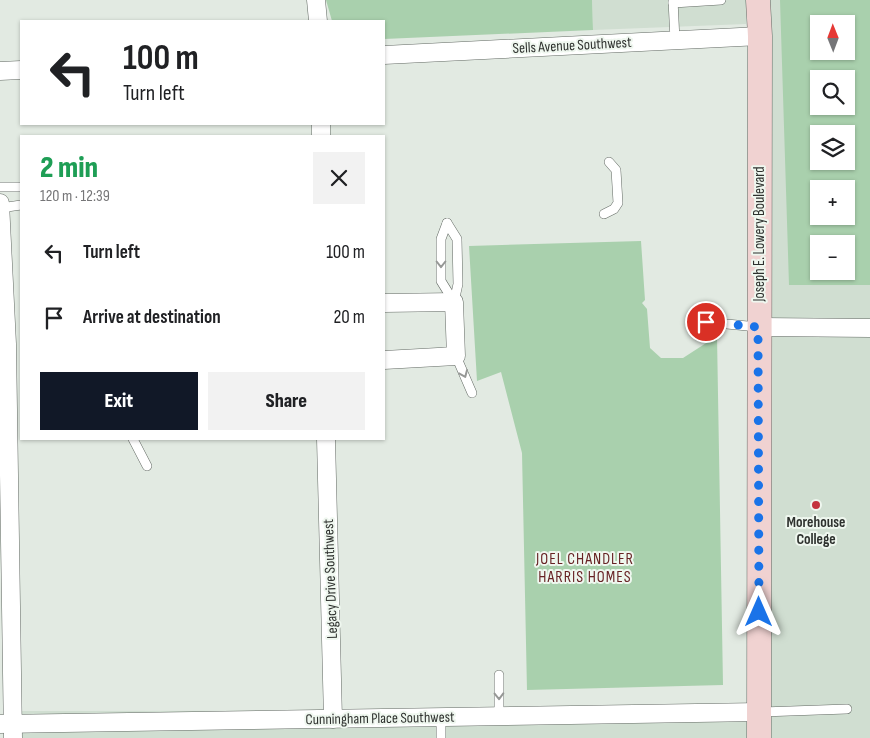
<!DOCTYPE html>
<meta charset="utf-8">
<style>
body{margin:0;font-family:"Sofia Sans Condensed",sans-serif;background:#f2f2f2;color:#202124;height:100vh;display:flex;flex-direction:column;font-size:19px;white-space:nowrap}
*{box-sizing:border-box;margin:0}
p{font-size:16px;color:#757577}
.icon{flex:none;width:28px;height:28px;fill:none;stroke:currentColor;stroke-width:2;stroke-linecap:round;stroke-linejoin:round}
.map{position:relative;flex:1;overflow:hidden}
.drawer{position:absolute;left:20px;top:135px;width:365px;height:305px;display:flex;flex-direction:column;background:#fff;border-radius:0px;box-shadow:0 1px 4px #0004}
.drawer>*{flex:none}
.top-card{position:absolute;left:20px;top:20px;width:365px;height:105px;border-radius:0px;box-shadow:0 1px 4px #0004;background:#fff;color:#202124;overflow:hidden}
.needle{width:32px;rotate:359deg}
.fabs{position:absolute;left:810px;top:15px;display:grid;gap:10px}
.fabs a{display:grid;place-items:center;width:45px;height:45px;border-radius:0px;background:#fff;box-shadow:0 1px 4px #0004;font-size:25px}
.pin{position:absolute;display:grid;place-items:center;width:42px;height:42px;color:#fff;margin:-21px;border:2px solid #fff;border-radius:50%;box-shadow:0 1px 5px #0007}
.me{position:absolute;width:55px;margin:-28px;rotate:0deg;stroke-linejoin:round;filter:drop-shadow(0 0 4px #0008)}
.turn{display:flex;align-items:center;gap:18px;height:105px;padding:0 20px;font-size:22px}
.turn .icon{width:65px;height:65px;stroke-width:2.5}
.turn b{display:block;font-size:35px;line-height:42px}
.round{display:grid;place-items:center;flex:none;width:52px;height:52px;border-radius:0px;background:#f2f2f2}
.overview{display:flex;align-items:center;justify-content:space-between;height:85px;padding:0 20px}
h1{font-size:30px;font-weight:800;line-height:38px;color:#1e9e55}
.action{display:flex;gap:10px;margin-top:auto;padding:10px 20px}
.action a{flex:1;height:58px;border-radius:0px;background:#111827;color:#fff;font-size:20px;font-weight:800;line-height:58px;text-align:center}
.action a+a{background:#f2f2f2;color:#202124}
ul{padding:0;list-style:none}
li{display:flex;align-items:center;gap:15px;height:65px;padding:0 20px}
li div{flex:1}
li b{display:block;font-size:19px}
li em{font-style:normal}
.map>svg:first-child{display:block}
.built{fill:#d0ded1;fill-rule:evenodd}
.green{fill:#a9d0ad;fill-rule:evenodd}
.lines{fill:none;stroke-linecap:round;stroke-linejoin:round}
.lane-casing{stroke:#636a64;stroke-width:10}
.street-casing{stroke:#636a64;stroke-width:19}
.secondary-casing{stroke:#636a64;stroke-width:25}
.lane{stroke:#fff;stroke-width:9}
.street{stroke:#fff;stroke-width:18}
.secondary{stroke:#f0d2d1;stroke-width:24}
.oneway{stroke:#969896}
.route{stroke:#1a73e8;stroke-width:9;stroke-dasharray:0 16.2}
.poi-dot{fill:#c4343e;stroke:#eff7ef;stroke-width:2}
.labels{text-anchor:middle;stroke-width:4;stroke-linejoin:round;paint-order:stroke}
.street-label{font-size:15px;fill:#2e312e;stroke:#eff7ef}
.poi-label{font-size:15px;font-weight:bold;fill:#2e312e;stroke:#eff7ef}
.neighbourhood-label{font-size:16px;letter-spacing:1px;fill:#672224;stroke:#eff7ef}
</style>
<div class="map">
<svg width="870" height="738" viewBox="0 0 870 738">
<rect width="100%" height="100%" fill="#e2eae2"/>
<g class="built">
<polygon points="592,0 746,0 746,24 593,30"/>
<path d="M756,0H870V738H20V711L751,710ZM819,24H846V51H819ZM819,79H846V106H819ZM819,134H846V161H819ZM819,189H846V216H819ZM819,244H846V271H819Z"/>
</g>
<g class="green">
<polygon points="326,0 592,0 593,30 384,39 384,21 332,21"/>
<path d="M780,0H870V285H789ZM819,24H846V51H819ZM819,79H846V106H819ZM819,134H846V161H819ZM819,189H846V216H819ZM819,244H846V271H819Z"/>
<polygon points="641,241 645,300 642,303 647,309 650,348 661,358 683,358 717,336 723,685 527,690 522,453 501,372 477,381 469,246"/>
</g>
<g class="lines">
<g class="lane-casing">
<g id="lane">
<polyline points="673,0 675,40"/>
<polyline points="673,3 721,0"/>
<polyline points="0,187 21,187"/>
<polyline points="0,208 21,205"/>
<polyline points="604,214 614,209 618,203 616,170 609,162"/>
<polyline points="447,223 441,239 441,281 454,302"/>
<polyline points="447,223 457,239 458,284 454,302"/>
<polyline points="706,322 758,327"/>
<polyline points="456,356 472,393"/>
<polyline points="133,439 147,466"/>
<polyline points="499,675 499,716"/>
<polyline points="759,712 847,709"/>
<polyline points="441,738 441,717"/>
</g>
</g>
<g class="street-casing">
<g id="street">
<polyline points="316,0 318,21"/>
<polyline points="384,55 760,36"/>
<polyline points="0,71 21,70"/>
<polyline points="321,124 321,136"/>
<polyline points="0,203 7,344 13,738"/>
<polyline points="384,303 454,302 456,356 384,360"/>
<polyline points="758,327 870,328"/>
<polyline points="326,439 333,719"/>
<polyline points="0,724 759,712"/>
</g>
</g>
<g class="secondary-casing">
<polyline id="secondary" points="758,0 760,36 759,738"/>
</g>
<use href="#lane" class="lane"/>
<use href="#street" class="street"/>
<use href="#secondary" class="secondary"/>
</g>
<defs><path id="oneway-chevron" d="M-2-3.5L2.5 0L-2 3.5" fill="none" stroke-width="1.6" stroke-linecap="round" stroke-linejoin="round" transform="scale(1.25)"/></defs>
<g class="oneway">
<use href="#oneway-chevron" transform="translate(441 264) rotate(90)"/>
<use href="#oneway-chevron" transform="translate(464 374) rotate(67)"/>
<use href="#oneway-chevron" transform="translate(499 696) rotate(89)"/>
</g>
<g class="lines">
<polyline class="route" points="706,322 758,327 759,612"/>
</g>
<circle class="poi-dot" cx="816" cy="505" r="5"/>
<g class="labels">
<g class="street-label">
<text transform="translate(572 45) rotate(-3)" y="5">Sells Avenue Southwest</text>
<text transform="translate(759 234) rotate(-90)" y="5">Joseph E. Lowery Boulevard</text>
<text transform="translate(330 579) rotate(-92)" y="5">Legacy Drive Southwest</text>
<text transform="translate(380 718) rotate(-1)" y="5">Cunningham Place Southwest</text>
</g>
<g class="poi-label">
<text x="816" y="527">Morehouse<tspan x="816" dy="17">College</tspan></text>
</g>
<g class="neighbourhood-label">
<text x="585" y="564">JOEL CHANDLER<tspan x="585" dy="18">HARRIS HOMES</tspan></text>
</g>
</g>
</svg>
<div class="fabs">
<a><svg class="needle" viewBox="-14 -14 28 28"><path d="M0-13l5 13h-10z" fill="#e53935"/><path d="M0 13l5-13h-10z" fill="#757577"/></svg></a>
<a><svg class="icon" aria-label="search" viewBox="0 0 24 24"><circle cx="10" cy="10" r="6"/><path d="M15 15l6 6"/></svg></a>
<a><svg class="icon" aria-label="layers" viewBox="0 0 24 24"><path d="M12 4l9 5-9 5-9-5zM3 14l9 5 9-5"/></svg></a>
<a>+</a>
<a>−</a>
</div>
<div class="pin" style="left:706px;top:322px;background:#d93025"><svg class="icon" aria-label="arrive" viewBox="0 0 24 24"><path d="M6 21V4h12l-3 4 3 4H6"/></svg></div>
<svg class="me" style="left:759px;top:612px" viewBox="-20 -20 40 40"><path d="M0-17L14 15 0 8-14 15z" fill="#1a73e8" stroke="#fff" stroke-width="4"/></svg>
<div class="top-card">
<div class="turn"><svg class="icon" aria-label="left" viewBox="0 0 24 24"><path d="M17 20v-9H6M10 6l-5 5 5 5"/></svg><div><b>100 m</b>Turn left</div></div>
</div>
<section class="drawer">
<div class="overview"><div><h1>2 min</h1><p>120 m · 12:39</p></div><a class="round"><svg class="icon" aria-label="close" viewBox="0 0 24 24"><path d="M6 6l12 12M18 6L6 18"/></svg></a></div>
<ul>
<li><svg class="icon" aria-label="left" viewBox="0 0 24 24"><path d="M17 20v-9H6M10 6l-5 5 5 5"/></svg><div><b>Turn left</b></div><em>100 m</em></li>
<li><svg class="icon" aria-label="arrive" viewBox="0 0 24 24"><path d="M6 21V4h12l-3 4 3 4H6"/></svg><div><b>Arrive at destination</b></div><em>20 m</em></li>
</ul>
<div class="action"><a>Exit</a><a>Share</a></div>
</section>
</div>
